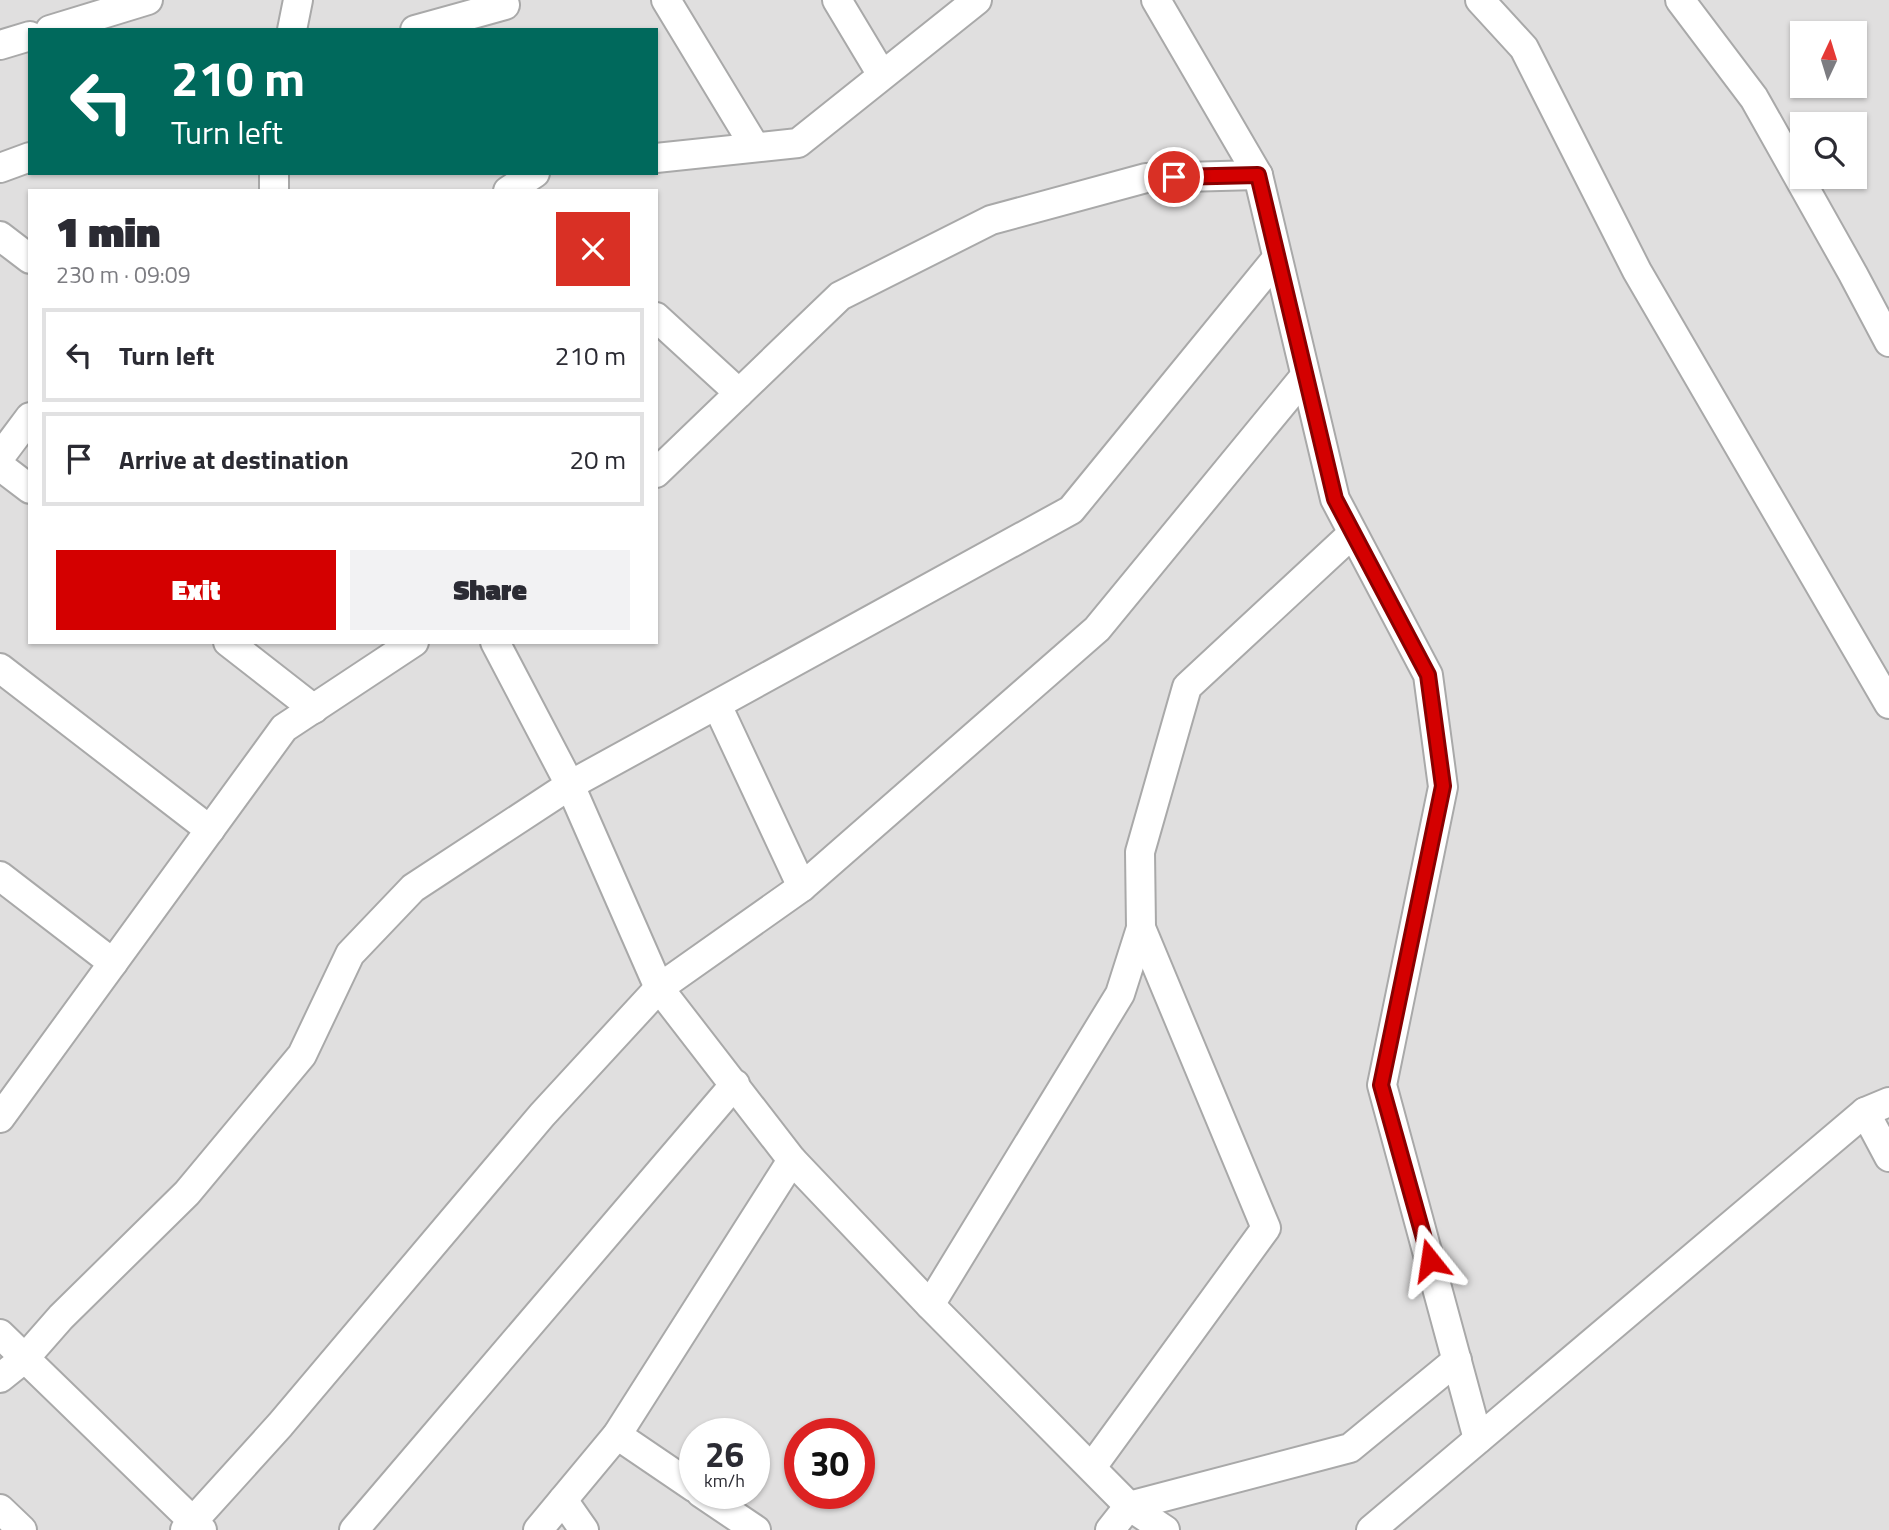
<!DOCTYPE html>
<meta charset="utf-8">
<style>
body{margin:0;font-family:"Titillium Web",sans-serif;background:#f2f2f3;color:#2b2b33;height:100vh;display:flex;flex-direction:column;font-size:26px;white-space:nowrap}
*{box-sizing:border-box;margin:0}
p{font-size:23px;color:#7c7c81}
.icon{flex:none;width:38px;height:38px;fill:none;stroke:currentColor;stroke-width:2;stroke-linecap:round;stroke-linejoin:round}
.map{position:relative;flex:1;overflow:hidden}
.drawer{position:absolute;left:28px;top:189px;width:630px;height:455px;display:flex;flex-direction:column;background:#fff;border-radius:0px;box-shadow:0 2px 5px #0004}
.drawer>*{flex:none}
.banner{position:absolute;left:28px;top:28px;width:630px;height:147px;border-radius:0px;box-shadow:0 2px 5px #0004;background:#00695c;color:#fff;overflow:hidden}
.needle{width:46px;rotate:4deg}
.fabs{position:absolute;left:1790px;top:21px;display:grid;gap:14px}
.fabs a{display:grid;place-items:center;width:77px;height:77px;border-radius:0px;background:#fff;box-shadow:0 2px 5px #0004;font-size:35px}
.speed{position:absolute;left:679px;top:1418px;display:flex;gap:14px;font-size:35px;font-weight:700;text-align:center}
.speed>*{display:grid;place-content:center;width:91px;height:91px;border-radius:50%;background:#fff;box-shadow:0 2px 5px #0004;line-height:1}
.speed small{font-size:18px;font-weight:400}
.speed .limit{border:10px solid #d22;background:#fff;color:#111}
.pin{position:absolute;display:grid;place-items:center;width:60px;height:60px;color:#fff;margin:-30px;border:4px solid #fff;border-radius:50%;box-shadow:0 2px 7px #0007}
.me{position:absolute;width:77px;margin:-38px;rotate:345deg;stroke-linejoin:round;filter:drop-shadow(0 0 5px #0008)}
.turn{display:flex;align-items:center;gap:24px;height:147px;padding:0 28px;font-size:32px}
.turn .icon{width:91px;height:91px;stroke-width:2.5}
.turn b{display:block;font-size:49px;line-height:60px}
.round{display:grid;place-items:center;flex:none;width:74px;height:74px;border-radius:0px;background:#f2f2f3}
.headline{display:flex;align-items:center;justify-content:space-between;height:119px;padding:0 28px}
h1{font-size:42px;font-weight:800;line-height:52px}
.primary-button{display:flex;gap:14px;margin-top:auto;padding:14px 28px}
.primary-button a{flex:1;height:80px;border-radius:0px;background:#d40000;color:#fff;font-size:28px;font-weight:800;line-height:80px;text-align:center}
.primary-button a+a{background:#f2f2f3;color:#2b2b33}
ul{padding:0;list-style:none}
li{display:flex;align-items:center;gap:21px;height:94px;margin:0 14px 10px;padding:0 14px;border:4px solid #e1e1e2;border-radius:0px}
li div{flex:1}
li b{display:block;font-size:26px}
li em{font-style:normal}
.map>svg:first-child{display:block}
.residential{fill:#e0dfdf;fill-rule:evenodd}
.lines{fill:none;stroke-linecap:round;stroke-linejoin:round}
.street-casing{stroke:#a9a9a9;stroke-width:32}
.street{stroke:#fff;stroke-width:28}
.route-casing{stroke:#8a0000;stroke-width:18}
.route{stroke:#d40000;stroke-width:12}
</style>
<div class="map">
<svg width="1889" height="1530" viewBox="0 0 1889 1530">
<rect width="100%" height="100%" fill="#f2efe9"/>
<path class="residential" d="M0,0H1889V1530H0ZM30,30H656V173H30ZM1802,33H1855V86H1802ZM1802,124H1855V177H1802ZM30,191H656V642H30ZM695,1433H754V1493H695ZM800,1433H859V1493H800Z"/>
<g class="lines">
<g class="street-casing">
<g id="street">
<polyline points="666,0 755,147"/>
<polyline points="837,0 882,75"/>
<polyline points="1156,0 1258,175 1335,499 1428,675 1443,787 1382,1085 1478,1439"/>
<polyline points="1480,0 1524,48 1637,271 1889,704"/>
<polyline points="1680,0 1754,98 1853,274 1889,342"/>
<polyline points="50,30 148,0"/>
<polyline points="292,30 298,0"/>
<polyline points="415,30 505,5"/>
<polyline points="0,45 30,36"/>
<polyline points="656,158 798,143 977,0"/>
<polyline points="0,168 30,157"/>
<polyline points="274,191 274,173"/>
<polyline points="508,191 535,173"/>
<polyline points="0,236 30,259"/>
<polyline points="656,317 739,393"/>
<polyline points="0,457 30,417"/>
<polyline points="0,466 30,489"/>
<polyline points="656,473 840,296 991,220 1146,178 1258,175"/>
<polyline points="228,642 314,709"/>
<polyline points="495,642 570,785 659,988 792,1160 930,1305 1129,1506 1165,1530"/>
<polyline points="0,668 210,830"/>
<polyline points="717,705 802,887"/>
<polyline points="0,876 113,963"/>
<polyline points="1865,1112 1889,1102"/>
<polyline points="0,1118 284,728 414,642"/>
<polyline points="930,1305 1120,994 1141,928 1140,852 1187,687 1352,534"/>
<polyline points="0,1334 202,1530"/>
<polyline points="0,1378 25,1358 61,1317 187,1193 302,1055 350,954 413,888 570,785 1071,510 1277,258"/>
<polyline points="617,1435 695,1488"/>
<polyline points="1092,1467 1266,1228 1141,928"/>
<polyline points="701,1493 756,1530"/>
<polyline points="563,1500 584,1530"/>
<polyline points="0,1509 22,1530"/>
<polyline points="185,1530 280,1425 542,1115 659,988 802,887 1097,629 1305,376"/>
<polyline points="354,1530 735,1084"/>
<polyline points="538,1530 617,1435 792,1160"/>
<polyline points="1110,1530 1129,1506 1350,1448 1457,1360"/>
<polyline points="1371,1530 1865,1112 1889,1157"/>
</g>
</g>
<use href="#street" class="street"/>
</g>
<g class="lines">
<g class="route-casing">
<polyline id="route" points="1174,177 1258,175 1335,499 1428,675 1443,786 1381,1085 1430,1260"/>
</g>
<use href="#route" class="route"/>
</g>
</svg>
<div class="fabs">
<a><svg class="needle" viewBox="-14 -14 28 28"><path d="M0-13l5 13h-10z" fill="#e53935"/><path d="M0 13l5-13h-10z" fill="#7c7c81"/></svg></a>
<a><svg class="icon" aria-label="search" viewBox="0 0 24 24"><circle cx="10" cy="10" r="6"/><path d="M15 15l6 6"/></svg></a>
</div>
<div class="speed"><div>26<small>km/h</small></div><div class="limit">30</div></div>
<div class="pin" style="left:1174px;top:177px;background:#d93025"><svg class="icon" aria-label="arrive" viewBox="0 0 24 24"><path d="M6 21V4h12l-3 4 3 4H6"/></svg></div>
<svg class="me" style="left:1430px;top:1260px" viewBox="-20 -20 40 40"><path d="M0-17L14 15 0 8-14 15z" fill="#d40000" stroke="#fff" stroke-width="4"/></svg>
<div class="banner">
<div class="turn"><svg class="icon" aria-label="left" viewBox="0 0 24 24"><path d="M17 20v-9H6M10 6l-5 5 5 5"/></svg><div><b>210 m</b>Turn left</div></div>
</div>
<section class="drawer">
<div class="headline"><div><h1>1 min</h1><p>230 m · 09:09</p></div><a class="round" style="background:#d93025;color:#fff"><svg class="icon" aria-label="close" viewBox="0 0 24 24"><path d="M6 6l12 12M18 6L6 18"/></svg></a></div>
<ul>
<li><svg class="icon" aria-label="left" viewBox="0 0 24 24"><path d="M17 20v-9H6M10 6l-5 5 5 5"/></svg><div><b>Turn left</b></div><em>210 m</em></li>
<li><svg class="icon" aria-label="arrive" viewBox="0 0 24 24"><path d="M6 21V4h12l-3 4 3 4H6"/></svg><div><b>Arrive at destination</b></div><em>20 m</em></li>
</ul>
<div class="primary-button"><a>Exit</a><a>Share</a></div>
</section>
</div>
